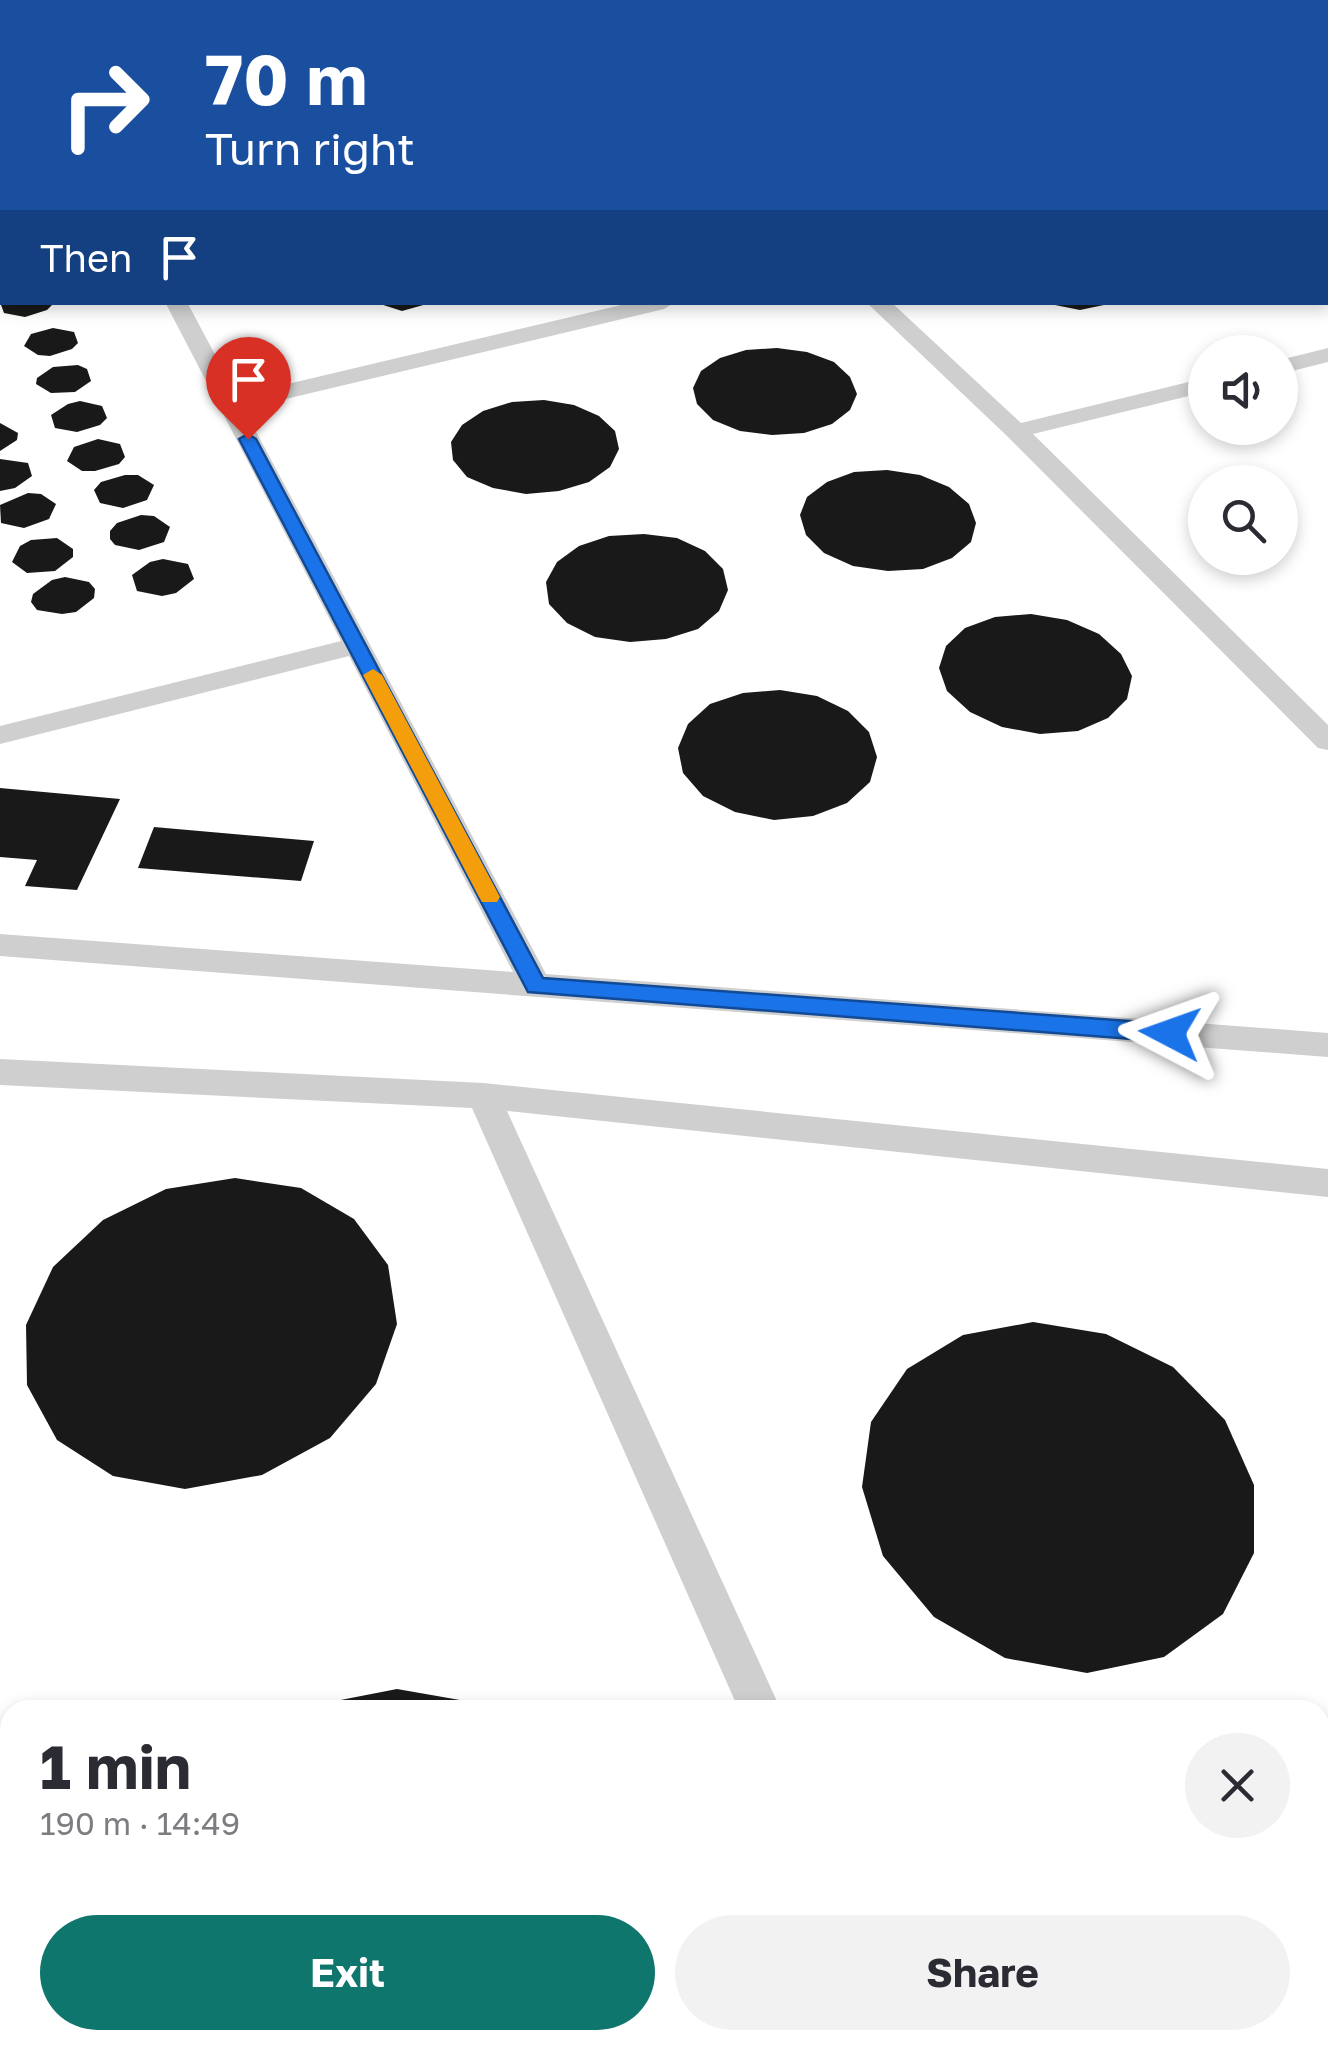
<!DOCTYPE html>
<meta charset="utf-8">
<style>
body{margin:0;font-family:"Golos Text",sans-serif;background:#f2f2f3;color:#2b2b33;height:100vh;display:flex;flex-direction:column;font-size:38px;white-space:nowrap}
*{box-sizing:border-box;margin:0}
p{font-size:32px;color:#7c7c81}
.icon{flex:none;width:55px;height:55px;fill:none;stroke:currentColor;stroke-width:2;stroke-linecap:round;stroke-linejoin:round}
.map{position:relative;flex:1;overflow:hidden}
.panel{position:absolute;left:0px;top:1700px;width:1330px;height:350px;display:flex;flex-direction:column;background:#fff;border-radius:30px 30px 0 0;box-shadow:0 5px 15px #0003}
.panel>*{flex:none}
.guide{position:absolute;left:0px;top:0px;width:1330px;height:305px;box-shadow:0 5px 15px #0003;background:#1a4fa0;color:#fff;overflow:hidden}
.buttons{position:absolute;left:1188px;top:335px;display:grid;gap:20px}
.buttons a{display:grid;place-items:center;width:110px;height:110px;border-radius:50%;background:#fff;box-shadow:0 5px 15px #0003;font-size:50px}
.pin{position:absolute;display:grid;place-items:center;width:85px;height:85px;color:#fff;margin:-102px -42px;border-radius:50% 50% 50% 0;rotate:-45deg;box-shadow:0 0 10px #0007}
.pin .icon{rotate:45deg}
.me{position:absolute;width:110px;margin:-55px;rotate:274deg;stroke-linejoin:round;filter:drop-shadow(0 0 8px #0008)}
.turn{display:flex;align-items:center;gap:35px;height:210px;padding:0 40px;font-size:45px}
.turn .icon{width:130px;height:130px;stroke-width:2.5}
.turn b{display:block;font-size:70px;line-height:85px}
.then{display:flex;align-items:center;height:95px;padding:0 40px;background:#0003;gap:20px;font-size:38px}
.round{display:grid;place-items:center;flex:none;width:105px;height:105px;border-radius:52px;background:#f2f2f3}
.head{display:flex;align-items:center;justify-content:space-between;height:170px;padding:0 40px}
h1{font-size:60px;font-weight:700;line-height:75px}
.action{display:flex;gap:20px;margin-top:auto;padding:20px 40px}
.action a{flex:1;height:115px;border-radius:60px;background:#0f766e;color:#fff;font-size:40px;font-weight:700;line-height:115px;text-align:center}
.action a+a{background:#f2f2f3;color:#2b2b33}
.map>svg:first-child{display:block}
.building{fill:#191919}
.lines{fill:none;stroke-linecap:round;stroke-linejoin:round}
.lane{fill:#cfcfcf;fill-rule:evenodd}
.route{fill:#1a73e8;stroke:#114b97;stroke-width:2.5}
.slow{fill:#f59e0b}
</style>
<div class="map">
<svg width="1328" height="2050" viewBox="0 0 1328 2050">
<rect width="100%" height="100%" fill="#fff"/>
<g class="building">
<polygon points="0,302 55,302 47,310 25,317 4,313"/>
<polygon points="374,302 434,302 402,311"/>
<polygon points="1118,302 1080,310 1045,303 1045,302"/>
<polygon points="53,328 74,332 78,343 72,349 50,356 38,355 24,346 31,334"/>
<polygon points="777,348 807,352 834,362 850,377 857,394 850,410 832,424 804,433 772,435 740,431 713,420 697,404 693,388 701,371 720,358 746,350"/>
<polygon points="78,365 87,369 91,381 75,392 51,393 36,384 37,378 53,367"/>
<polygon points="544,400 574,405 599,416 615,431 619,449 610,467 589,482 559,491 526,494 493,488 467,477 453,460 451,442 462,425 483,411 512,402"/>
<polygon points="80,401 102,406 107,418 100,425 77,432 55,428 51,415 68,404"/>
<polygon points="0,423 18,433 17,440 0,451"/>
<polygon points="98,439 120,444 125,457 119,464 95,471 82,471 67,461 74,447"/>
<polygon points="0,459 28,463 32,476 15,488 0,491"/>
<polygon points="887,470 920,475 949,487 969,504 976,523 971,542 952,558 923,569 888,571 853,566 824,553 806,535 800,515 807,497 827,482 854,472"/>
<polygon points="125,475 138,475 154,485 147,500 123,508 100,503 94,490 101,482"/>
<polygon points="28,493 41,494 56,504 49,519 24,528 1,523 0,505"/>
<polygon points="141,515 154,516 170,527 164,542 139,550 115,545 110,539 110,531 117,523"/>
<polygon points="644,534 677,538 705,551 723,569 728,590 719,611 698,629 666,639 630,642 595,637 567,623 549,604 546,582 557,562 579,546 609,536"/>
<polygon points="57,538 73,549 73,557 55,571 27,573 12,562 20,546 31,540"/>
<polygon points="163,559 188,564 194,579 176,593 162,596 137,591 132,575 150,562"/>
<polygon points="65,577 89,582 95,589 94,598 76,612 62,614 37,610 31,602 33,594 52,580"/>
<polygon points="1031,614 1067,620 1099,634 1121,654 1132,676 1127,699 1108,718 1078,731 1040,734 1002,727 970,712 947,691 939,668 946,646 965,628 995,617"/>
<polygon points="780,690 817,696 848,711 869,732 877,757 870,782 847,803 813,816 774,820 735,812 703,796 683,773 678,748 688,724 710,704 743,693"/>
<polygon points="0,788 120,799 77,890 25,886 37,860 0,857"/>
<polygon points="154,827 314,841 301,881 138,868"/>
<polygon points="235,1178 301,1188 354,1219 388,1265 397,1324 376,1384 330,1438 262,1475 185,1489 113,1476 57,1440 27,1385 26,1325 53,1267 103,1220 166,1189"/>
<polygon points="1033,1322 1106,1334 1173,1367 1225,1420 1254,1485 1254,1553 1223,1614 1164,1657 1087,1673 1005,1658 934,1617 883,1556 862,1487 871,1422 907,1369 963,1335"/>
<polygon points="397,1689 477,1703 487,1710 306,1710 315,1705"/>
<polygon points="0,1741 10,1761 10,1865 0,1890"/>
<polygon points="1320,1799 1328,1800 1328,2050 1126,2050 1123,2040 1320,2040"/>
<polygon points="179,2040 558,2040 552,2050 184,2050"/>
</g>
<g class="lines">
<g class="lane">
<polygon points="331,0 350,0 351,2 333,2"/>
<polygon points="858,0 878,0 879,2 860,2"/>
<polygon points="1231,0 1252,0 1253,2 1233,2"/>
<polygon points="165,302 187,302 237,396 634,302 675,302 664,309 244,409 546,974 1328,1033 1328,1057 0,956 0,934 513,972 349,656 0,744 0,726 341,641"/>
<polygon points="866,302 891,302 1021,423 1205,378 1205,392 1033,434 1328,725 1328,750 1318,748 1007,436"/>
<polygon points="1328,348 1328,362 1280,374 1280,360"/>
<polygon points="0,1059 483,1083 1328,1169 1328,1197 507,1111 781,1710 739,1710 472,1108 0,1085"/>
<polygon points="886,2040 932,2040 936,2050 890,2050"/>
</g>
</g>
<polygon class="route" points="248,434 256,439 543,978 1170,1024 1181,1033 1178,1039 1170,1042 528,992 239,439"/>
<polygon class="slow" points="373,669 382,675 500,897 497,902 482,902 479,897 363,675"/>
</svg>
<div class="buttons">
<a><svg class="icon" aria-label="sound" viewBox="0 0 24 24"><path d="M4 9h4l5-4v14l-5-4H4zM17 9q2 3 0 6"/></svg></a>
<a><svg class="icon" aria-label="search" viewBox="0 0 24 24"><circle cx="10" cy="10" r="6"/><path d="M15 15l6 6"/></svg></a>
</div>
<div class="pin" style="left:248px;top:439px;background:#d93025"><svg class="icon" aria-label="arrive" viewBox="0 0 24 24"><path d="M6 21V4h12l-3 4 3 4H6"/></svg></div>
<svg class="me" style="left:1170px;top:1033px" viewBox="-20 -20 40 40"><path d="M0-17L14 15 0 8-14 15z" fill="#1a73e8" stroke="#fff" stroke-width="4"/></svg>
<div class="guide">
<div class="turn"><svg class="icon" aria-label="right" viewBox="0 0 24 24"><path d="M7 20v-9h11M14 6l5 5-5 5"/></svg><div><b>70 m</b>Turn right</div></div>
<div class="then">Then<svg class="icon" aria-label="arrive" viewBox="0 0 24 24"><path d="M6 21V4h12l-3 4 3 4H6"/></svg></div>
</div>
<section class="panel">
<div class="head"><div><h1>1 min</h1><p>190 m · 14:49</p></div><a class="round"><svg class="icon" aria-label="close" viewBox="0 0 24 24"><path d="M6 6l12 12M18 6L6 18"/></svg></a></div>
<div class="action"><a>Exit</a><a>Share</a></div>
</section>
</div>
